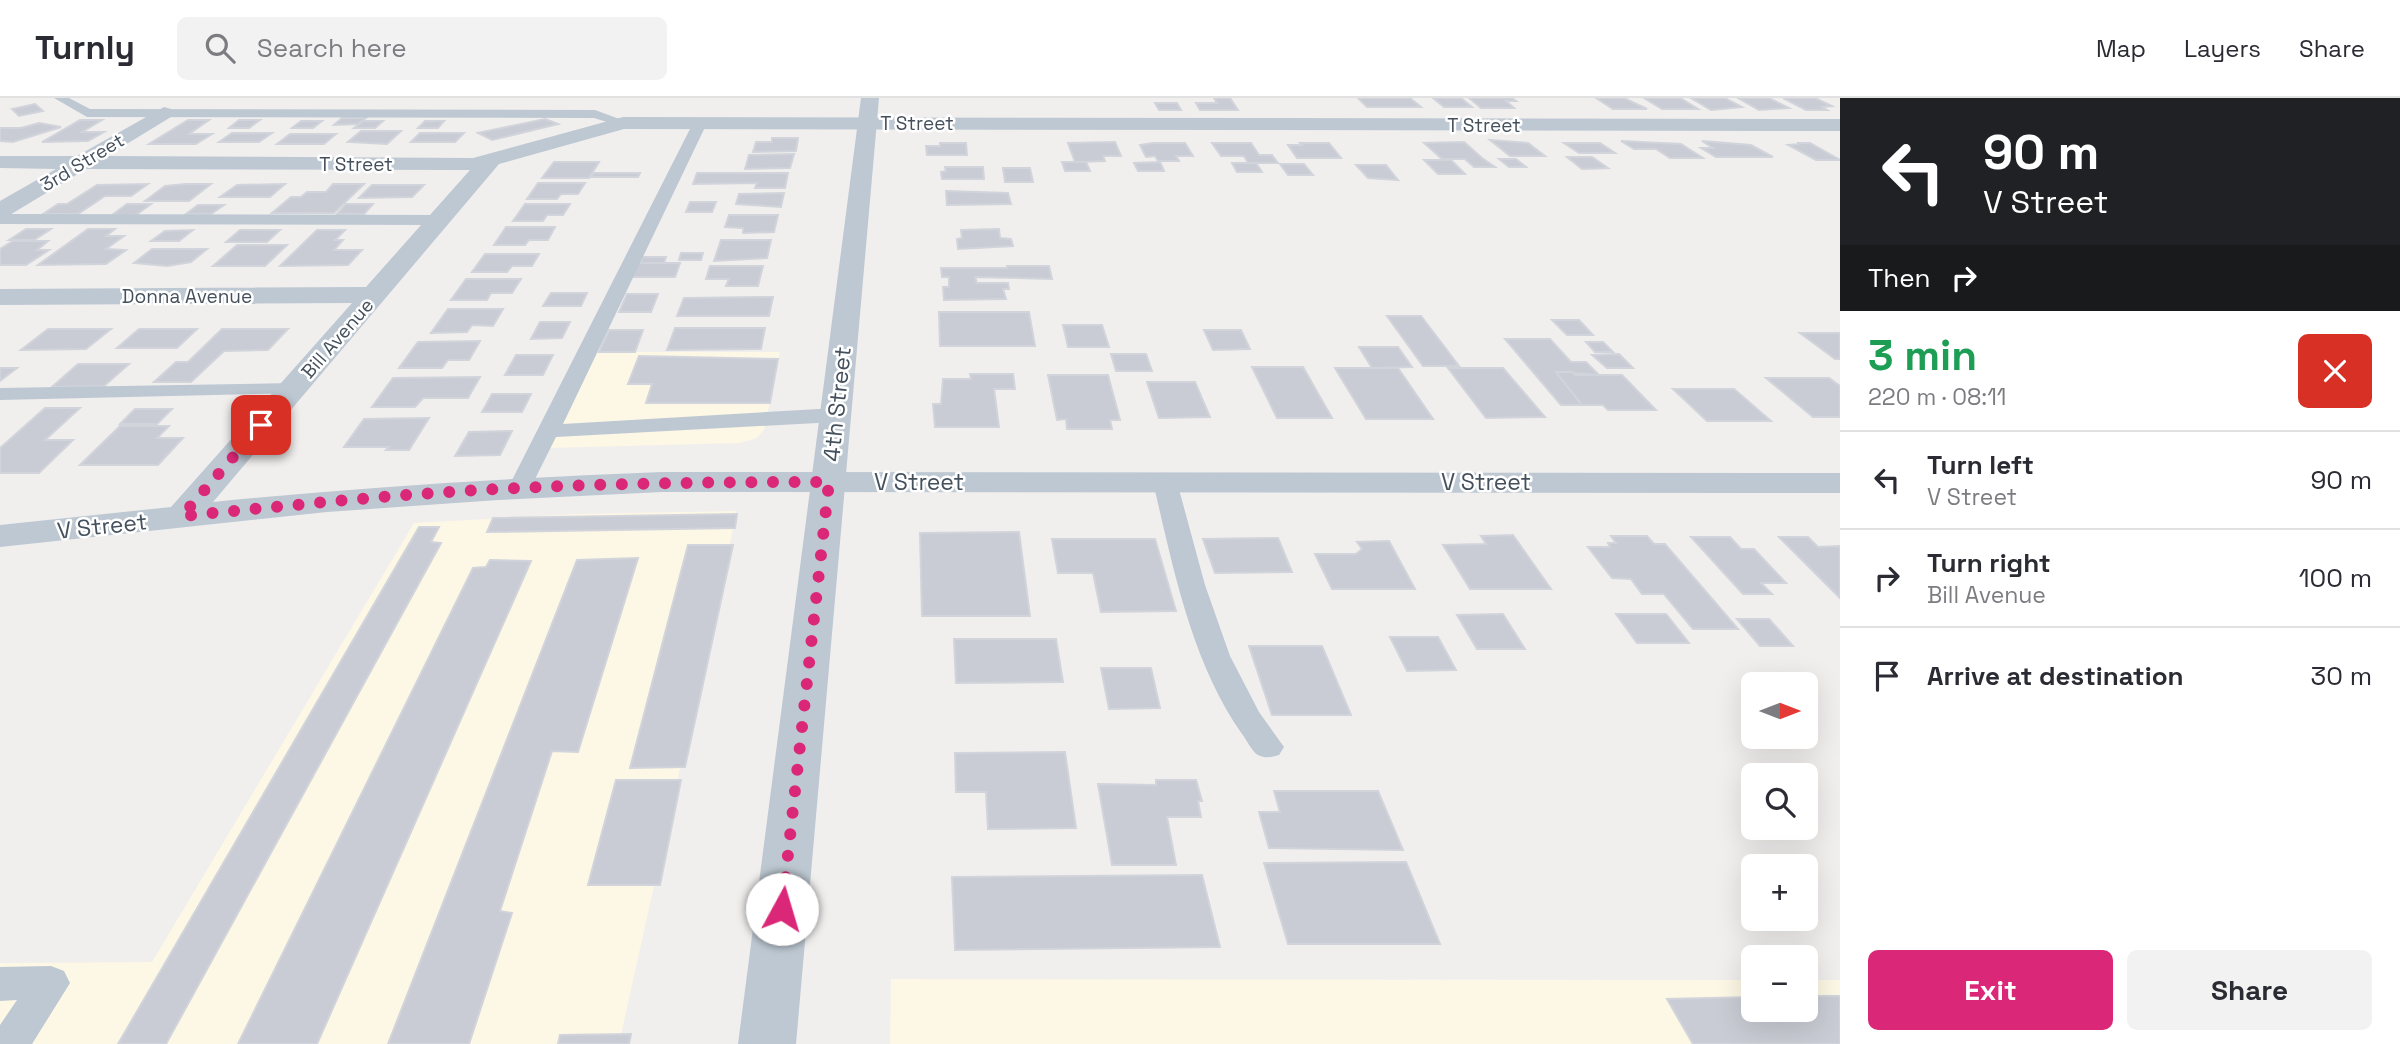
<!DOCTYPE html>
<meta charset="utf-8">
<style>
body{margin:0;font-family:"Space Grotesk",sans-serif;background:#f2f2f3;color:#2b2b33;height:100vh;display:flex;flex-direction:column;font-size:26px;white-space:nowrap}
*{box-sizing:border-box;margin:0}
p{font-size:23px;color:#7c7c81}
.icon{flex:none;width:38px;height:38px;fill:none;stroke:currentColor;stroke-width:2;stroke-linecap:round;stroke-linejoin:round}
.map{position:relative;flex:1;overflow:hidden}
.sheet{display:flex;flex-direction:column;background:#fff;width:560px}
.sheet>*{flex:none}
.top-card{background:#202124;color:#fff;overflow:hidden}
.needle{width:46px;rotate:90deg}
.tools{position:absolute;left:1741px;top:574px;display:grid;gap:14px}
.tools a{display:grid;place-items:center;width:77px;height:77px;border-radius:10px;background:#fff;box-shadow:0 7px 28px #0002;font-size:35px}
.pin{position:absolute;display:grid;place-items:center;width:60px;height:60px;color:#fff;margin:-30px;border-radius:14px;box-shadow:0 4px 10px #0006}
.me{position:absolute;width:77px;margin:-38px;rotate:6deg;stroke-linejoin:round;filter:drop-shadow(0 0 5px #0008)}
.turn{display:flex;align-items:center;gap:24px;height:147px;padding:0 28px;font-size:32px}
.turn .icon{width:91px;height:91px;stroke-width:2.5}
.turn b{display:block;font-size:49px;line-height:60px}
.then{display:flex;align-items:center;height:66px;padding:0 28px;background:#0003;gap:14px;font-size:26px}
.round{display:grid;place-items:center;flex:none;width:74px;height:74px;border-radius:10px;background:#f2f2f3}
.headline{display:flex;align-items:center;justify-content:space-between;height:119px;padding:0 28px}
h1{font-size:42px;font-weight:800;line-height:52px;color:#1e9e55}
.action{display:flex;gap:14px;margin-top:auto;padding:14px 28px}
.action a{flex:1;height:80px;border-radius:10px;background:#db2777;color:#fff;font-size:28px;font-weight:800;line-height:80px;text-align:center}
.action a+a{background:#f2f2f3;color:#2b2b33}
ul{padding:0;list-style:none}
li{display:flex;align-items:center;gap:21px;height:98px;padding:0 28px;border-top:2px solid #e1e1e2}
li div{flex:1}
li b{display:block;font-size:26px}
li em{font-style:normal}
header{display:flex;align-items:center;gap:42px;box-sizing:border-box;height:98px;padding:0 35px;background:#fff;border-bottom:2px solid #e1e1e2}
header strong{font-size:33px}
nav{display:flex;gap:38px;margin-inline-start:auto;font-size:24px}
.search{width:490px;height:63px;background:#f2f2f3;display:flex;align-items:center;gap:18px;box-sizing:border-box;padding:0 24px;border-radius:10px;color:#7c7c81;font-size:26px}
main{display:flex;flex:1;min-height:0}
.map>svg:first-child{display:block}
.commercial{fill:#fdf7e5}
.building{fill:#c9ccd4;stroke:#d1d4da;stroke-width:2}
.lines{fill:none;stroke-linecap:round;stroke-linejoin:round}
.service{fill:#bdc8d2;fill-rule:evenodd}
.minor{fill:#bdc8d2;fill-rule:evenodd}
.tertiary{fill:#bdc8d2;fill-rule:evenodd}
.route{stroke:#db2777;stroke-width:12;stroke-dasharray:0 21.6}
.labels{text-anchor:middle;stroke-width:5;stroke-linejoin:round;paint-order:stroke}
.far-street-label{font-size:19px;fill:#44515d;stroke:#fff}
.street-label{font-size:23px;fill:#44515d;stroke:#fff}
</style>
<header>
<strong>Turnly</strong>
<div class="search"><svg class="icon" aria-label="search" viewBox="0 0 24 24"><circle cx="10" cy="10" r="6"/><path d="M15 15l6 6"/></svg>Search here</div>
<nav><a>Map</a><a>Layers</a><a>Share</a></nav>
</header>
<main>
<div class="map">
<svg width="1840" height="946" viewBox="0 0 1840 946">
<rect width="100%" height="100%" fill="#f1eeee"/>
<g class="commercial">
<polygon points="595,254 780,254 764,332 757,340 740,345 549,350"/>
<polygon points="737,413 619,946 0,946 0,865 152,864 414,425 579,416"/>
<polygon points="891,881 1753,882 1754,912 1806,912 1806,882 1840,882 1840,946 890,946"/>
</g>
<g class="building">
<polygon points="1214,0 1230,0 1238,12 1200,12 1196,5 1217,5"/>
<polygon points="1358,0 1410,0 1421,9 1367,9"/>
<polygon points="1433,0 1461,0 1472,9 1444,9"/>
<polygon points="1469,0 1512,0 1516,3 1506,3 1514,10 1481,10"/>
<polygon points="1596,0 1624,0 1647,11 1613,11"/>
<polygon points="1644,0 1680,0 1698,11 1662,11"/>
<polygon points="1691,0 1725,0 1742,9 1711,12"/>
<polygon points="1738,0 1769,0 1789,10 1759,12"/>
<polygon points="1783,0 1815,0 1832,8 1822,9 1827,12 1806,12"/>
<polygon points="1155,5 1177,5 1181,12 1159,12"/>
<polygon points="35,6 43,13 19,18 12,11"/>
<polygon points="342,20 366,20 358,26 334,27"/>
<polygon points="545,21 558,26 492,42 478,35"/>
<polygon points="80,22 102,22 82,34 104,34 88,43 42,44"/>
<polygon points="188,22 209,22 189,36 212,36 196,46 149,46"/>
<polygon points="239,22 260,22 249,30 229,30"/>
<polygon points="301,23 322,23 313,30 292,30"/>
<polygon points="363,23 383,23 375,30 354,30"/>
<polygon points="425,23 444,23 438,30 418,30"/>
<polygon points="39,25 61,29 13,44 0,43 0,30 21,30"/>
<polygon points="361,33 401,33 387,46 348,44"/>
<polygon points="232,35 272,35 259,44 219,44"/>
<polygon points="420,35 464,35 455,44 411,44"/>
<polygon points="290,36 336,36 324,46 277,46"/>
<polygon points="772,40 798,40 796,53 753,54 756,44 772,44"/>
<polygon points="1490,42 1528,45 1545,58 1510,58"/>
<polygon points="1621,43 1681,46 1703,60 1670,60 1656,51 1634,51"/>
<polygon points="1702,43 1751,47 1773,59 1716,59 1701,50 1713,50"/>
<polygon points="1115,44 1121,58 1103,58 1105,63 1075,64 1068,45"/>
<polygon points="1464,44 1482,60 1495,69 1474,69 1465,61 1442,61 1424,45"/>
<polygon points="940,45 966,45 967,57 927,57 926,48 940,48"/>
<polygon points="1153,45 1185,45 1193,58 1176,58 1179,63 1158,63 1155,58 1146,59 1140,47"/>
<polygon points="1212,45 1251,45 1259,57 1272,57 1278,65 1248,65 1244,58 1221,58"/>
<polygon points="1300,45 1329,45 1341,60 1297,60 1288,47 1302,47"/>
<polygon points="1564,45 1600,45 1615,55 1579,55"/>
<polygon points="1797,45 1810,45 1840,62 1816,62 1788,47 1800,46"/>
<polygon points="794,56 790,70 745,71 749,57"/>
<polygon points="1567,59 1592,59 1608,70 1582,71"/>
<polygon points="1499,61 1516,61 1526,69 1509,69"/>
<polygon points="1424,62 1451,62 1465,76 1438,76"/>
<polygon points="554,64 599,64 589,80 542,80"/>
<polygon points="1062,64 1086,64 1090,73 1065,73"/>
<polygon points="1160,64 1164,73 1138,73 1134,65"/>
<polygon points="1232,65 1256,65 1262,74 1237,74"/>
<polygon points="1280,66 1304,66 1313,77 1288,77"/>
<polygon points="1356,67 1386,67 1398,82 1368,80"/>
<polygon points="945,69 983,69 984,81 942,81 941,74 946,73"/>
<polygon points="1003,70 1030,70 1033,84 1005,84"/>
<polygon points="594,75 640,75 638,79 591,79"/>
<polygon points="697,75 788,75 785,90 755,90 757,85 693,86"/>
<polygon points="538,85 585,85 578,96 561,96 557,101 527,101"/>
<polygon points="148,86 131,98 105,98 78,116 43,116 58,106 67,106 97,87"/>
<polygon points="186,86 211,86 189,103 145,103 165,88"/>
<polygon points="285,86 270,99 220,99 237,87"/>
<polygon points="333,86 364,86 334,115 272,115 291,99 301,99 307,94 326,94"/>
<polygon points="372,87 424,87 412,99 359,100"/>
<polygon points="946,93 1008,95 1011,106 947,107"/>
<polygon points="784,95 781,109 736,106 739,96"/>
<polygon points="690,104 716,104 712,114 686,114"/>
<polygon points="127,106 151,106 136,117 112,117"/>
<polygon points="346,106 373,106 364,116 337,116"/>
<polygon points="525,106 570,106 563,117 547,117 543,123 513,123"/>
<polygon points="198,107 224,107 211,116 186,116"/>
<polygon points="729,117 778,117 774,134 743,135 743,130 725,129"/>
<polygon points="506,129 555,129 548,142 529,142 525,147 494,147"/>
<polygon points="26,131 51,131 34,142 9,142"/>
<polygon points="88,131 115,131 106,138 124,138 106,151 126,152 106,166 38,167"/>
<polygon points="999,131 1000,140 1011,141 1013,148 958,151 957,141 962,140 961,132"/>
<polygon points="193,132 179,143 151,143 165,133"/>
<polygon points="240,132 280,132 267,144 226,144"/>
<polygon points="317,132 345,132 335,142 343,142 334,152 362,152 348,167 280,168"/>
<polygon points="721,142 771,142 767,160 714,163"/>
<polygon points="13,143 48,143 37,152 49,152 26,167 0,167 0,151"/>
<polygon points="237,147 287,147 265,168 213,168"/>
<polygon points="152,151 207,151 191,164 167,168 134,165"/>
<polygon points="681,155 703,155 701,162 679,162"/>
<polygon points="485,156 539,156 532,168 512,168 507,174 472,174"/>
<polygon points="643,159 666,159 664,165 641,165"/>
<polygon points="638,165 680,165 675,179 631,179"/>
<polygon points="710,168 763,168 758,188 726,188 729,181 706,181"/>
<polygon points="1007,168 1049,168 1052,181 975,179 977,185 1008,185 1009,191 1003,191 1006,201 944,202 943,189 949,189 949,179 942,179 941,170 1007,170"/>
<polygon points="466,181 521,181 512,195 491,195 487,202 451,202"/>
<polygon points="551,195 587,195 581,208 543,208"/>
<polygon points="627,196 658,196 651,214 619,214"/>
<polygon points="773,199 769,218 677,218 684,200"/>
<polygon points="448,211 503,211 493,228 472,227 467,234 431,235"/>
<polygon points="939,214 1029,214 1035,248 940,248"/>
<polygon points="1387,218 1421,218 1459,268 1423,268"/>
<polygon points="1552,222 1579,222 1593,237 1567,237"/>
<polygon points="540,224 570,224 562,240 531,241"/>
<polygon points="1063,227 1102,227 1109,249 1068,249"/>
<polygon points="675,230 765,230 761,251 667,252"/>
<polygon points="48,231 111,231 86,251 21,252"/>
<polygon points="139,231 197,231 177,250 117,250"/>
<polygon points="222,231 288,231 268,252 224,253 191,284 154,284 176,264 188,264"/>
<polygon points="609,232 643,232 635,254 599,254"/>
<polygon points="1204,232 1241,232 1250,251 1213,252"/>
<polygon points="1800,235 1840,235 1840,261 1835,261"/>
<polygon points="1505,241 1550,241 1571,264 1586,264 1599,277 1556,274 1582,307 1561,307"/>
<polygon points="480,243 469,262 448,262 442,270 399,270 418,244"/>
<polygon points="1586,244 1603,244 1613,254 1595,254"/>
<polygon points="1359,249 1398,249 1412,269 1372,270"/>
<polygon points="1111,256 1146,256 1152,273 1116,273"/>
<polygon points="1619,256 1633,270 1607,270 1592,257"/>
<polygon points="516,257 553,257 543,277 505,277"/>
<polygon points="639,258 778,261 770,305 646,305 652,286 628,286"/>
<polygon points="78,266 129,266 104,288 52,289"/>
<polygon points="1252,269 1303,269 1332,320 1277,320"/>
<polygon points="0,270 17,270 0,283"/>
<polygon points="1335,270 1398,270 1433,321 1366,321"/>
<polygon points="1448,270 1503,270 1545,319 1486,320"/>
<polygon points="1556,274 1572,274 1575,277 1622,277 1656,312 1608,312 1603,307 1582,307"/>
<polygon points="970,276 1013,276 1015,291 994,291 999,329 935,329 933,306 941,306 943,281 971,281"/>
<polygon points="1048,277 1108,277 1120,322 1110,322 1112,331 1067,331 1066,321 1057,322"/>
<polygon points="480,279 468,300 423,300 415,309 372,309 393,280"/>
<polygon points="1766,280 1829,280 1840,288 1840,319 1813,319"/>
<polygon points="1147,284 1195,284 1210,319 1159,320"/>
<polygon points="1673,291 1734,291 1771,323 1707,323"/>
<polygon points="492,296 531,296 522,314 482,314"/>
<polygon points="45,310 80,310 45,342 73,342 39,375 0,375 0,350"/>
<polygon points="135,311 172,311 157,326 120,326"/>
<polygon points="429,320 409,352 386,352 389,349 344,349 364,321"/>
<polygon points="120,328 169,328 157,340 183,340 158,367 80,367"/>
<polygon points="512,333 500,357 455,358 469,334"/>
<polygon points="737,416 735,430 487,434 493,420"/>
<polygon points="419,429 439,429 431,444 441,445 166,946 118,946"/>
<polygon points="1019,434 1030,518 922,518 920,435"/>
<polygon points="1513,437 1551,491 1470,491 1443,447 1486,446 1481,438"/>
<polygon points="1611,438 1647,438 1654,446 1665,446 1738,531 1693,531 1664,496 1642,496 1631,481 1612,480 1588,449 1610,449 1608,445 1616,445"/>
<polygon points="1691,439 1730,439 1741,451 1754,451 1786,485 1761,485 1772,496 1743,496"/>
<polygon points="1779,439 1808,439 1818,449 1840,448 1840,500"/>
<polygon points="1278,440 1292,474 1215,475 1203,441"/>
<polygon points="1052,441 1155,441 1176,513 1101,514 1093,475 1058,475"/>
<polygon points="1389,443 1415,491 1332,491 1315,456 1356,456 1362,451 1357,444"/>
<polygon points="688,447 733,447 685,669 630,670"/>
<polygon points="638,460 578,654 552,653 500,813 512,815 469,946 388,946 577,462"/>
<polygon points="490,462 531,463 317,946 238,946 473,470 486,469"/>
<polygon points="1503,516 1525,551 1477,551 1457,517"/>
<polygon points="1616,516 1666,516 1689,545 1637,545"/>
<polygon points="1737,521 1769,521 1793,548 1760,548"/>
<polygon points="1390,539 1438,539 1456,572 1407,573"/>
<polygon points="954,541 1056,541 1063,584 956,585"/>
<polygon points="1249,548 1322,548 1351,617 1272,617"/>
<polygon points="1101,570 1151,570 1160,610 1109,611"/>
<polygon points="1065,654 1076,730 988,731 986,694 956,694 955,655"/>
<polygon points="616,682 681,682 660,787 588,787"/>
<polygon points="1156,682 1196,682 1202,703 1198,703 1201,719 1167,719 1176,767 1112,767 1098,686 1156,687"/>
<polygon points="1274,693 1378,693 1403,752 1269,750 1259,714 1280,714"/>
<polygon points="1406,764 1440,846 1288,846 1264,765"/>
<polygon points="1202,777 1220,849 955,852 952,779"/>
<polygon points="1806,898 1840,898 1840,946 1693,946 1667,901 1754,899 1754,912 1806,912"/>
<polygon points="631,936 629,946 558,946 560,937"/>
</g>
<g class="lines">
<g class="service">
<polygon points="54,0 69,0 90,11 595,12 630,25 623,29 594,20 87,19"/>
<polygon points="700,21 707,25 563,326 836,310 844,312 847,317 844,322 836,324 556,339 528,395 512,395 508,390 693,25"/>
<polygon points="0,116 439,117 447,122 439,127 0,126"/>
<polygon points="293,285 300,287 304,291 300,295 0,302 0,290"/>
<path d="M1165,377L1173,379L1177,384L1205,487L1230,558L1259,614L1284,649L1279,657C1272,659 1266,661 1258,657C1252,654 1247,642 1242,636C1191,563 1173,469 1153,384L1157,379Z"/>
<polygon points="51,868 64,873 70,885 32,946 0,946 0,927 17,902 0,903 0,869"/>
</g>
<path class="minor" d="M164,9L171,11L174,15L171,19L107,58L473,60L623,19L1840,21V33L624,31L499,66L213,404C362,389 512,380 662,374L1840,375V395L662,394L498,402L327,414L0,449V427L171,409L352,205L0,207V191L366,189L470,72L86,71L8,118L0,120V103L56,71L0,70V58H77Z"/>
<polygon class="tertiary" points="861,0 879,0 796,946 738,946"/>
</g>
<g class="lines">
<path class="route" d="M261,327L182,418C288,408 394,396 500,391C610,385 719,384 829,384L782,811"/>
</g>
<g class="labels">
<g class="far-street-label">
<text x="917" y="32">T Street</text>
<text x="1484" y="34">T Street</text>
<text transform="translate(82 64) rotate(-31)" y="7">3rd Street</text>
<text x="356" y="73">T Street</text>
<text x="187" y="205">Donna Avenue</text>
<text transform="translate(337 240) rotate(-49)" y="7">Bill Avenue</text>
</g>
<g class="street-label">
<text transform="translate(837 306) rotate(-84)" y="8">4th Street</text>
<text x="919" y="392">V Street</text>
<text x="1486" y="392">V Street</text>
<text transform="translate(102 428) rotate(-6)" y="8">V Street</text>
</g>
</g>
</svg>
<div class="tools">
<a><svg class="needle" viewBox="-14 -14 28 28"><path d="M0-13l5 13h-10z" fill="#e53935"/><path d="M0 13l5-13h-10z" fill="#7c7c81"/></svg></a>
<a><svg class="icon" aria-label="search" viewBox="0 0 24 24"><circle cx="10" cy="10" r="6"/><path d="M15 15l6 6"/></svg></a>
<a>+</a>
<a>−</a>
</div>
<div class="pin" style="left:261px;top:327px;background:#d93025"><svg class="icon" aria-label="arrive" viewBox="0 0 24 24"><path d="M6 21V4h12l-3 4 3 4H6"/></svg></div>
<svg class="me" style="left:782px;top:811px" viewBox="-20 -20 40 40"><circle r="19" fill="#fff"/><path d="M0-13L10 11 0 6-10 11z" fill="#db2777"/></svg>
</div>
<section class="sheet">
<div class="top-card">
<div class="turn"><svg class="icon" aria-label="left" viewBox="0 0 24 24"><path d="M17 20v-9H6M10 6l-5 5 5 5"/></svg><div><b>90 m</b>V Street</div></div>
<div class="then">Then<svg class="icon" aria-label="right" viewBox="0 0 24 24"><path d="M7 20v-9h11M14 6l5 5-5 5"/></svg></div>
</div>
<div class="headline"><div><h1>3 min</h1><p>220 m · 08:11</p></div><a class="round" style="background:#d93025;color:#fff"><svg class="icon" aria-label="close" viewBox="0 0 24 24"><path d="M6 6l12 12M18 6L6 18"/></svg></a></div>
<ul>
<li><svg class="icon" aria-label="left" viewBox="0 0 24 24"><path d="M17 20v-9H6M10 6l-5 5 5 5"/></svg><div><b>Turn left</b><p>V Street</p></div><em>90 m</em></li>
<li><svg class="icon" aria-label="right" viewBox="0 0 24 24"><path d="M7 20v-9h11M14 6l5 5-5 5"/></svg><div><b>Turn right</b><p>Bill Avenue</p></div><em>100 m</em></li>
<li><svg class="icon" aria-label="arrive" viewBox="0 0 24 24"><path d="M6 21V4h12l-3 4 3 4H6"/></svg><div><b>Arrive at destination</b></div><em>30 m</em></li>
</ul>
<div class="action"><a>Exit</a><a>Share</a></div>
</section>
</main>
